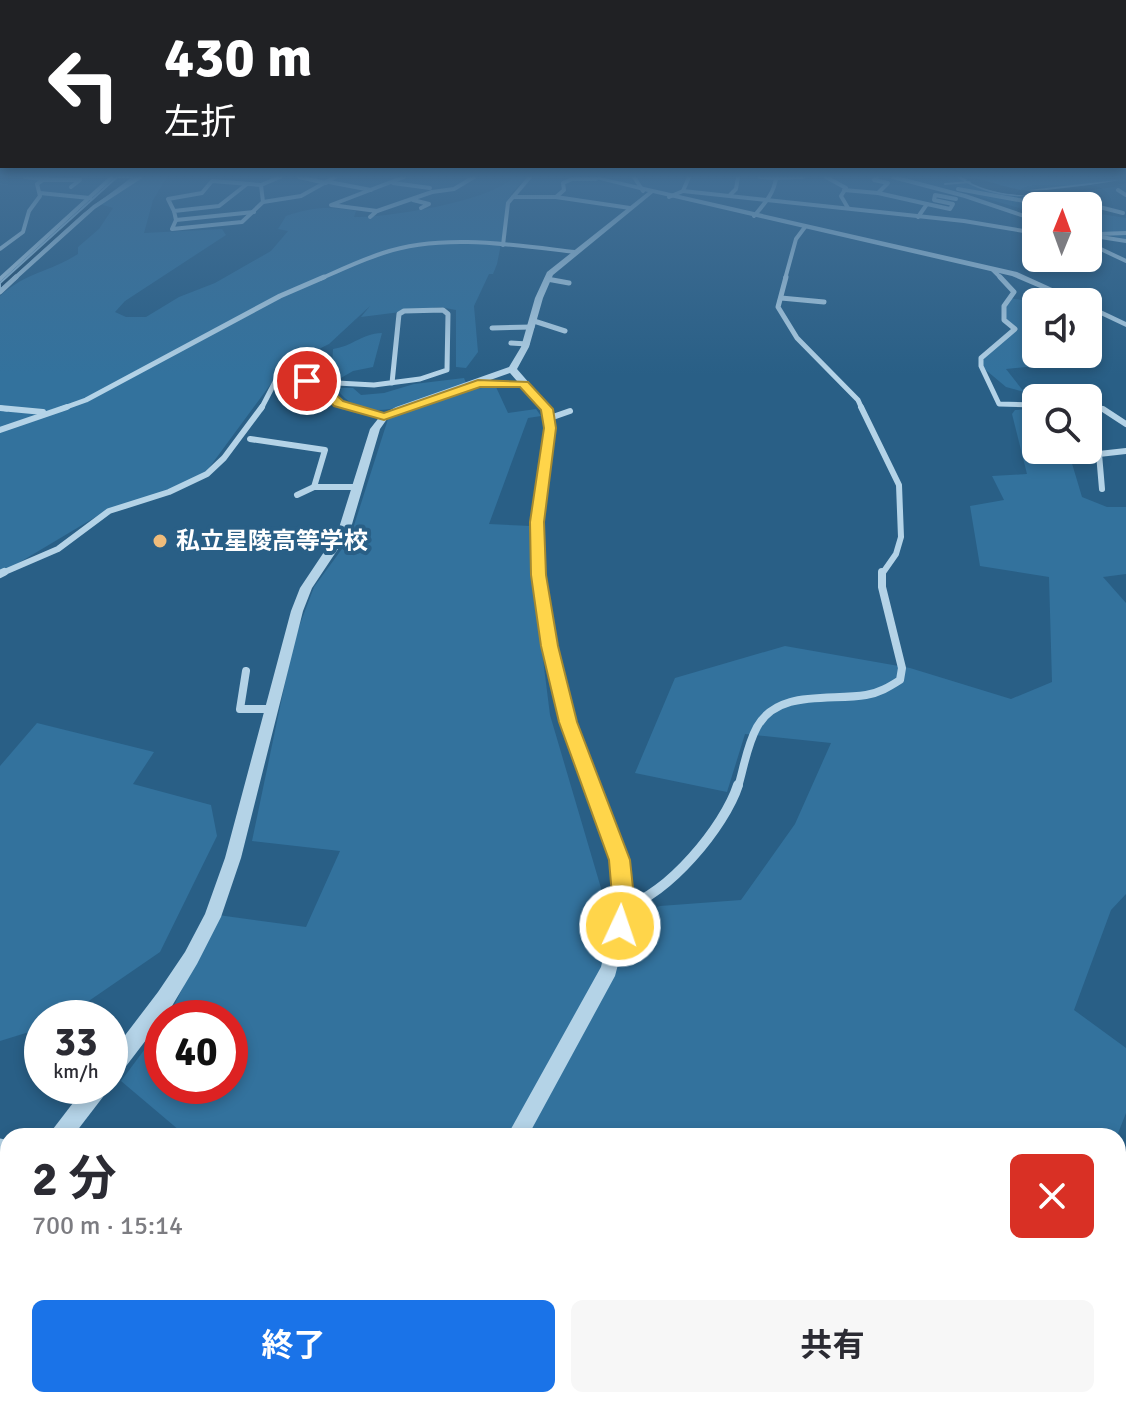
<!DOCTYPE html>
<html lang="ja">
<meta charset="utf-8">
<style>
body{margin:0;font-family:Signika,"Noto Sans JP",sans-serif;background:#f7f7f7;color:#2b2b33;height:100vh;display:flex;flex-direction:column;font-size:30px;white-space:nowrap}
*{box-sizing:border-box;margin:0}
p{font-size:26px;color:#7c7c81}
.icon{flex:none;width:44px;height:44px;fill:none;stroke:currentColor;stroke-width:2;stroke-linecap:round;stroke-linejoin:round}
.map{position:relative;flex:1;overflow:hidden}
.panel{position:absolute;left:0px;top:1128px;width:1126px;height:280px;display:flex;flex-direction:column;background:#fff;border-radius:24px 24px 0 0;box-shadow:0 4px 12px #0003}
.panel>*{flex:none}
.hud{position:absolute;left:0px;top:0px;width:1126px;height:168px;box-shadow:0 4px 12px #0003;background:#202124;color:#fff;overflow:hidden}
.needle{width:52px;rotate:1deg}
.tools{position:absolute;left:1022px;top:192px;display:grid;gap:16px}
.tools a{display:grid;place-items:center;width:80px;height:80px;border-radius:12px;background:#fff;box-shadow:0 4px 12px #0003;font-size:40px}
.speed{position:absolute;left:24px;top:1000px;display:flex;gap:16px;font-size:40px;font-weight:700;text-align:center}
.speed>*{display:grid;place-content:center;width:104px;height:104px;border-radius:50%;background:#fff;box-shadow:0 4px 12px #0003;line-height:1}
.speed small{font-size:20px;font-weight:400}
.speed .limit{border:12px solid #d22;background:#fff;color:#111}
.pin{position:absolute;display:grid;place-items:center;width:68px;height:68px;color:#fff;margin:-34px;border:4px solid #fff;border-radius:50%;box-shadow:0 2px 8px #0007}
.me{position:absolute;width:88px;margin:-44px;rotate:3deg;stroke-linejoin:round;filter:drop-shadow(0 0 6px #0008)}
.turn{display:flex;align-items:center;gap:28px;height:168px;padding:0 32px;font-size:36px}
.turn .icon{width:104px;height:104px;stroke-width:2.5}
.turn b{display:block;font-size:56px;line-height:68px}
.round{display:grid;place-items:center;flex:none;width:84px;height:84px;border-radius:12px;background:#f7f7f7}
.overview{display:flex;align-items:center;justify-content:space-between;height:136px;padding:0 32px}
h1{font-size:48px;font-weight:700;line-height:60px}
.cta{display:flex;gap:16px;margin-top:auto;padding:16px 32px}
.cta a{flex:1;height:92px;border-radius:12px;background:#1a73e8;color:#fff;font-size:32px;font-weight:700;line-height:92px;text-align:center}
.cta a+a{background:#f7f7f7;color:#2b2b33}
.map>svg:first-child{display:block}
.green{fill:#33729d}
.water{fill:#1d4766;stroke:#a9cfe8;stroke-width:2}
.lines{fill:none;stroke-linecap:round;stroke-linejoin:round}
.stream{stroke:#a9cfe8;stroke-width:2}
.river{fill:#1d4766;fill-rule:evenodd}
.minor-far5{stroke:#b4d3e7;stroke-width:4}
.minor-far4{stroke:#b4d3e7;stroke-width:5}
.minor-far3{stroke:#b4d3e7;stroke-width:6}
.minor-far2{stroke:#b4d3e7;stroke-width:8}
.minor-far1{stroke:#b4d3e7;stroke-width:10}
.minor{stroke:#b4d3e7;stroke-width:13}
.tertiary{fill:#b4d3e7;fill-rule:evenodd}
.route{fill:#ffd54a;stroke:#a68a30;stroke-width:2}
.poi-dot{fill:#efbc7b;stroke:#295f86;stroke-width:3}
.labels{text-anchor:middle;stroke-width:8;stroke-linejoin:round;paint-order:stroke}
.poi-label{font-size:24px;font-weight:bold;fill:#fff;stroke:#295f86;text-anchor:start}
</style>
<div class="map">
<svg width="1126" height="1408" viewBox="0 0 1126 1408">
<rect width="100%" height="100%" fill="#295f86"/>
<g class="green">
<path d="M140,177H167L153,200L144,233L222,229L226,235L125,301L115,312L126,317H146L179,297L215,283L271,251L288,231L278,229L286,216C312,207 329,206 356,211L354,217C386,218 493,201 513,177H527L511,194L497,264L493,274H489L474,306L478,352L466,368L456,367V310L440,307L361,317L370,306L329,344L305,356L285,377L273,381L206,472L179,488L109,509L0,574V296C28,271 48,273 78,254V247L99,229L113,208L97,203L119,187Z"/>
<path d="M940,177H959L996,193L1062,198L1066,191L1094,183C1053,188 1006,200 970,177L1126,179L1102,182L1115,185L1079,195L1075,206H1036V213L981,197Z"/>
<polygon points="1088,212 1126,218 1126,239 1088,231"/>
<path d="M1009,298L1034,302L1036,354H1046L1047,365L1006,369L1024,392L1006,387L981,366L984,357L1014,329C1002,318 1001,312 1009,298Z"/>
<path d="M382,333L373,367L353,371L334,382L323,379L332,368L333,349C353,346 361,334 382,333Z"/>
<path d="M464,378L466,383C427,397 367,433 336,388H353L361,395L384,393L414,384Z"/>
<polygon points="496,387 508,413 536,409 541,416 528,418 489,524 531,526 535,595 550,715 611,922 660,906 741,900 795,824 831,743 745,734 727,792 635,773 675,678 785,646 910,668 1011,699 1052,682 1049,577 980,566 970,506 1004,500 992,476 1027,474 1012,414 1015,410 1036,408 1036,450 1068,450 1082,497 1107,507 1126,507 1126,574 1103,577 1126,603 1126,894 1111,910 1074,1010 1126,1048 1126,1113 1117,1136 186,1136 121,1081 162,1026 162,1086 230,1086 230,1018 168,1018 218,915 306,927 340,851 252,841 294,640 314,587 350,538 388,419 469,389"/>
<polygon points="37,723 154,752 133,784 211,805 217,836 160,952 64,1018 42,1018 42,1028 0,1041 0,766"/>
<polygon points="0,1283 8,1288 8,1400 1087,1400 1090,1408 0,1408"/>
</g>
<g class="water">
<polygon points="117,177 134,177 84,214 0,290 0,283"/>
<path d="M958,177L1020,192L1126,180V183C1066,185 1016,213 958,177Z"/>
</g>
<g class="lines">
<polyline class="stream" points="945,184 970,182"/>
<path class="river" d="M962,177C983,177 1002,188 1024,190C1058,193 1093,184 1126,179V185C1072,193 1012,208 962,177Z"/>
<g class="minor-far5">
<polyline points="25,177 43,179"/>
<polyline points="299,177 326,183"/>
<polyline points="634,177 643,191"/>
<polyline points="826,177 846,188 841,196 848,208"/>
<polyline points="893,177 965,196 1036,220"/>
<polyline points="776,178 803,177"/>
<polyline points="42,180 80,180 71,187"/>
<polyline points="329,182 371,190"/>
<polyline points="393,183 430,188"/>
<polyline points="247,184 219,206 174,211 176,220 172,229 242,222 263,202 261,185 280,177"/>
<polyline points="958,189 1052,206"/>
<polyline points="844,190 878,193 888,183 874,180 877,177"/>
<polyline points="1118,190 1126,195"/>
<polyline points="683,191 964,221 1036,233"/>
<polyline points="40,193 90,198"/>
<polyline points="878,193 927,204 918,217"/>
<polyline points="730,195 736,189 738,177"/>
<polyline points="513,197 530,177"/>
<polyline points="556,197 564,190 563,183 572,179 596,179"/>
<polyline points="669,197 683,191 689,177"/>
<polyline points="1068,199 1123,213"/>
<polyline points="413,200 429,204 421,208"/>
<polyline points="263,202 301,196 335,177"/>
<polyline points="927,204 950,209 953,204 934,200 935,195 956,199"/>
<polyline points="174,211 168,199 202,193 212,181 261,185"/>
<polyline points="377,211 432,192 454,189 474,177"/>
<path d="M754,216C764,204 774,194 776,178L760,177"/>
<polyline points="370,217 377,211 331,205 404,177"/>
<polyline points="176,220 254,212"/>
<polyline points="1098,234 1126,233"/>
<polyline points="1088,235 1126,241"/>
<polyline points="1088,243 1126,261"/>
<polyline points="503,245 508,203 513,197 556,197 630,208"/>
<polyline points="0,249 23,232 29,211 40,196 37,184 47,177"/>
<polyline points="993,270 1002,279"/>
<polyline points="0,279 112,177"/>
<polyline points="14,279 94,207 140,177"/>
<path d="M320,279C340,270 361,260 383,253C442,233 514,245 575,252"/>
<polyline points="785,279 796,239 805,227"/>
</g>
<g class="minor-far4">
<polyline points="786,277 778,307 797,338 858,400 862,409"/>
<polyline points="1000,277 1014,292 1004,306 1004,320 1015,329 981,358 981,366 999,404 1036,405"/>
<polyline points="547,279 569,283"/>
<polyline points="0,292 16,277"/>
<polyline points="781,298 824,302"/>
<polyline points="534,321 565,331"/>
<polyline points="492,328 532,327"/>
<polyline points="511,343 527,344"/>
<polyline points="478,384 523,384"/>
<polyline points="328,385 326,392 338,403 356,409"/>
<polyline points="1088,407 1100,409"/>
<polyline points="0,408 7,409"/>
<polyline points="61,409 86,400 280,296 324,277"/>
<polyline points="261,409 275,382 282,380 374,385 420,379 447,370 448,314 443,310 404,311 399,314 392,383"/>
</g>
<g class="minor-far3">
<polyline points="350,407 384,417"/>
<polyline points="861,407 899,485 901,537 896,554 882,574"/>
<polyline points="1088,407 1103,409 1126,424"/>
<polyline points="0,408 43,412"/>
<polyline points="550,418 570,411"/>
<polyline points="0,430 67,407"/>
<polyline points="250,439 325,450 314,487 358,487"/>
<polyline points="1102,489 1099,454 1126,451"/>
<polyline points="297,495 314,487"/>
<polyline points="0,574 58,549 109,511 169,492 207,474 224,458 262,407"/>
</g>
<g class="minor-far2">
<polyline points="0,574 4,572"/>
<polyline points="246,671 240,709 270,709"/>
<path d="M738,787C744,767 747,745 757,727C778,689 830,701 866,695C879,693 889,687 900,680L902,668L882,587V572"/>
</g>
<path class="minor-far1" d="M624,907C667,896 725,826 738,785"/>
<polyline class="minor" points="0,1145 8,1147"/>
<g class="tertiary">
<polygon points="588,177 600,177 1017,272 1083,302 1073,302 1012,276 653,193 553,275 543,298 529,347 517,369 550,407 555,420 543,522 544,575 557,646 575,722 627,860 633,907 615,976 528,1136 507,1136 601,967 615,907 611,860 561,722 543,646 532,575 531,522 545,420 542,410 510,373 402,411 387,419 380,429 350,531 312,588 303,611 241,858 221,917 197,964 172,1006 117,1078 110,1081 110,1055 158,992 185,952 205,914 225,858 291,611 300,588 338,531 370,429 381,415 396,407 509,367 521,347 535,298 547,272 648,192"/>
<polygon points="1088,304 1126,322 1126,327 1088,309"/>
<polygon points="86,1086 109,1086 106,1093 73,1136 50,1136 53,1129"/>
<polygon points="8,1191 8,1220 0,1223 0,1195"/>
<polygon points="390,1400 420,1400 416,1408 386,1408"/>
</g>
</g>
<linearGradient id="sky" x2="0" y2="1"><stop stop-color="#17344a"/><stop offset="0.47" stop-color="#436f95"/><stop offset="1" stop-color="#436f95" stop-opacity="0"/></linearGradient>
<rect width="1126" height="375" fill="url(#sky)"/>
<polygon class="route" points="307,378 333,383 333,392 343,401 384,413 478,380 528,382 553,409 556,428 544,522 546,575 558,646 577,722 630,860 635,907 628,933 620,937 612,933 608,926 613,907 609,860 559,722 541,646 531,575 530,522 544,428 541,410 520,387 480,387 384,420 334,406 321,392 322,388 303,384 303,379"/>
<circle class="poi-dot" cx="160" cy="541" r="8"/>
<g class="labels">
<g class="poi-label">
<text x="176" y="549">私立星陵高等学校</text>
</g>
</g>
</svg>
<div class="tools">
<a><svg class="needle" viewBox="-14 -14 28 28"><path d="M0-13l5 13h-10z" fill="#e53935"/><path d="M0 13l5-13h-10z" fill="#7c7c81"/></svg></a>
<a><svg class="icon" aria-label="sound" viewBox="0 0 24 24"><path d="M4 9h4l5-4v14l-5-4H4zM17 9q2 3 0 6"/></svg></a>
<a><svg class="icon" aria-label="search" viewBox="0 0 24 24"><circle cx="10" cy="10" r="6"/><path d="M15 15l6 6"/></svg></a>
</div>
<div class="speed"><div>33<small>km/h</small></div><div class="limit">40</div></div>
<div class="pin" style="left:307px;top:381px;background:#d93025"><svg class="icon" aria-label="arrive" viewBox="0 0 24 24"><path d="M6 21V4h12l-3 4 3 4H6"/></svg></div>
<svg class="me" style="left:620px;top:926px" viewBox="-20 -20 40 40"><circle r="17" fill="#ffd54a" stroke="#fff" stroke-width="3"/><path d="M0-11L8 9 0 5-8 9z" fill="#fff"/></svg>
<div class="hud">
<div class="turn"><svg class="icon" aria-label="left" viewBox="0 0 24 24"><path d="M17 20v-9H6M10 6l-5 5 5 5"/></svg><div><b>430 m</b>左折</div></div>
</div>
<section class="panel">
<div class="overview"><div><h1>2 分</h1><p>700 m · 15:14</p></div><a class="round" style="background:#d93025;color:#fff"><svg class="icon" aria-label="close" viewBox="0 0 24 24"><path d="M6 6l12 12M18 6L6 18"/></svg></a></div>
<div class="cta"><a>終了</a><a>共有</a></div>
</section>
</div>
